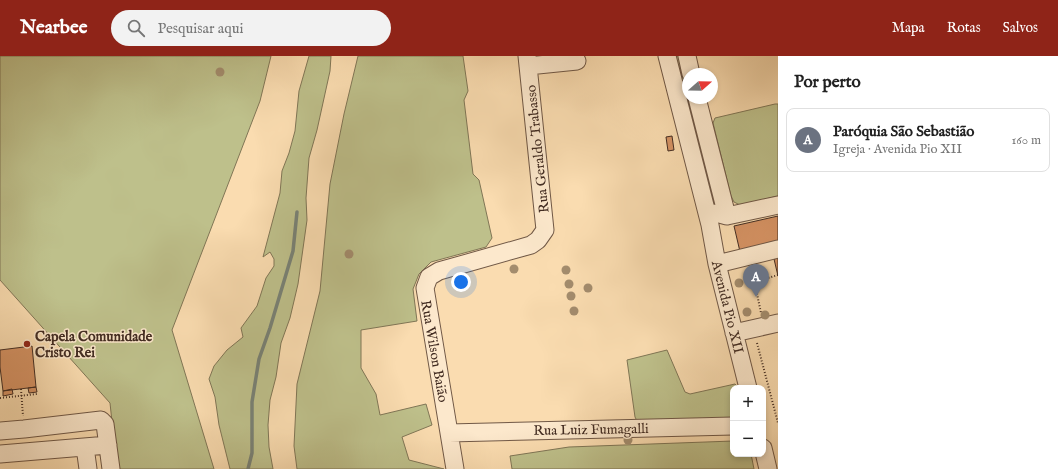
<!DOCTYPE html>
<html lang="pt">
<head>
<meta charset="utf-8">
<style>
	:root { --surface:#fff; --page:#f2f2f2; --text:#222; --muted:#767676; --line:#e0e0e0; --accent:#8f2418 }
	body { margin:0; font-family:"IM FELL English",serif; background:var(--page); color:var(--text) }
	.controls { position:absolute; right:12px; bottom:12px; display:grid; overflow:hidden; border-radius:8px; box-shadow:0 2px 6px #0003 }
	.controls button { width:36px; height:36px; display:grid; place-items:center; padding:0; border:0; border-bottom:1px solid var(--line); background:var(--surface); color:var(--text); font:20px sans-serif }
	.compass { position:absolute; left:682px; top:12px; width:36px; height:36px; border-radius:50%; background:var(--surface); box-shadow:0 2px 6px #0003; rotate:70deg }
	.you { position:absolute; left:461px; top:226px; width:14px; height:14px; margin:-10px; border:3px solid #fff; border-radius:50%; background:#1a73e8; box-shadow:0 0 0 6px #1a73e833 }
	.badge { display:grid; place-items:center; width:26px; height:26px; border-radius:50%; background:var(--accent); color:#fff; font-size:13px; font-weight:700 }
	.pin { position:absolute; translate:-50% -33px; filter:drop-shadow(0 1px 2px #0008) }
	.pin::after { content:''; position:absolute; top:21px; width:14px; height:12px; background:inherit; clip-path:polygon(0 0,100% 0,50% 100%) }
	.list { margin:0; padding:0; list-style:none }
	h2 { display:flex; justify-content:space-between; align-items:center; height:52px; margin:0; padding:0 16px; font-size:17px }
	h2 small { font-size:13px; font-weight:400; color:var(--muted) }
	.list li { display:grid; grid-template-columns:26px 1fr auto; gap:12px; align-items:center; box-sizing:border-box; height:64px; margin:0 8px 8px; padding:0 8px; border:1px solid var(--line); border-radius:8px }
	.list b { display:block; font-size:15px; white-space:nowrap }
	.list p { margin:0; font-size:13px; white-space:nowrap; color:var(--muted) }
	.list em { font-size:13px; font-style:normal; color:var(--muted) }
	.icon { flex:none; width:22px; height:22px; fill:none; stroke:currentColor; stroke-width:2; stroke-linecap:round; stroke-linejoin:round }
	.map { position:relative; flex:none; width:778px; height:413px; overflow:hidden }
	header { display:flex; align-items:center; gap:24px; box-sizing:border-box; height:56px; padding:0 20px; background:var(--accent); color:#fff }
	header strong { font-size:19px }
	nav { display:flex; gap:22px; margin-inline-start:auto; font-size:14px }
	.search { width:280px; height:36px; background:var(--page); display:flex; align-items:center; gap:10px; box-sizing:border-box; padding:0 14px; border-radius:22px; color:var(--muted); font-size:15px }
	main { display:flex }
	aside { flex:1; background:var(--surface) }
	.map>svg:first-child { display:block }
	.green { fill:#bec08b; stroke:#807656 }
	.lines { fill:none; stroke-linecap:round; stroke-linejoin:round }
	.stream { stroke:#798276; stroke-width:3.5 }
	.building { fill:#d69364; stroke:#422c22 }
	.minor-casing { stroke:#705846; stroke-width:19 }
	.path { stroke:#422c22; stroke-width:2; stroke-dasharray:1 2; stroke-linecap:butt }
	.minor { stroke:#fce8cc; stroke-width:17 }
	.tree { fill:#a38c6d }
	.poi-dot { fill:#8f2418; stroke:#fce8cc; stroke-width:1.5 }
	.labels { text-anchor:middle; stroke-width:3; stroke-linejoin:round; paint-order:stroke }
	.street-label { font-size:14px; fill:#422c22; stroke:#fce8cc }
	.poi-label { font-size:14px; font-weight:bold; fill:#422c22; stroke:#fce8cc; text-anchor:start }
</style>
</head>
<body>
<header>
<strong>Nearbee</strong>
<div class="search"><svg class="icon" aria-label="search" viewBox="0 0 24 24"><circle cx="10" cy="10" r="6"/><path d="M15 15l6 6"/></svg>Pesquisar aqui</div>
<nav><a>Mapa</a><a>Rotas</a><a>Salvos</a></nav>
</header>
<main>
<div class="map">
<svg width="778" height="413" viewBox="0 0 778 413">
	<rect width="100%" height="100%" fill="#fadcb0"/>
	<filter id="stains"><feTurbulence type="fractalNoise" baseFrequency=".005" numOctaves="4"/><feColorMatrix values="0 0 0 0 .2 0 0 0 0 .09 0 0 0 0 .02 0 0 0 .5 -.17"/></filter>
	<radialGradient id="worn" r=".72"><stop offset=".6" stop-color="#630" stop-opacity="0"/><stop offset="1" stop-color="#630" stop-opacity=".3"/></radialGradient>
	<path class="green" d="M0,0H271L260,45L172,274L214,413H117L110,347L0,224Z
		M309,0H331L330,15L317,74L309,102L306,142L307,164L298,228L290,262L281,287L276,321L270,344L268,369L269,391L273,413H230L219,369L215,341L209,323L214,310L227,294L243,281L241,272L257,250L266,222L274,210V203L270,196L263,201L280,137L282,115L289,97L295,75L299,35Z
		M358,0H463L468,35L464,44L473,118L479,124L492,182L486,191L431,206L419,218L413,233L417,265L361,274V312L376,338L380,359L426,348L432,369L402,381L409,404L444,413H297L294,390L297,328L320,235L330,128L344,58Z
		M672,0H680L688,31V42H691L710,118L703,121Z
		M775,48H778V140L740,149L734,146L731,140L713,67L715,62Z
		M667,294L685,336L690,338L735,328L739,332H733V364L637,365L635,361L627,304Z
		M733,385V398H751L754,413H512L510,400L569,391Z"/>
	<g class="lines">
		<path class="stream" d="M248,413L252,397V346L259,303L270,272L293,195L297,156"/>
	</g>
	<path class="building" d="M672,80L674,94L668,95L666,81Z
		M778,160V188L741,200L734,170Z
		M778,202V220L774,203Z
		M32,290L36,331L3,335L0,311V294Z
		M36,331L37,336L29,337L28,332Z
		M12,333L13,338L3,340V335Z"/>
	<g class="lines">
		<g class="minor-casing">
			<path id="minor" d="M667,0L710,169L717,208L748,332
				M687,0L691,18
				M528,10L577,5
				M697,42L727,160
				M716,157L727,160L778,149
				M717,208L778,193
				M734,277L778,267
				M0,375L24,373L101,364L105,368L111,413
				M449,377L733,370
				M85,391L88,413
				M763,392L768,413
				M0,398L108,389
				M455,413L425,232L429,221L439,215L531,189L538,184L545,174L527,0"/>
		</g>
		<path class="path" d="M752,214L761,257
			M754,226L778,219
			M757,287L778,367
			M21,333L23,360
			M0,342L37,338"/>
		<use href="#minor" class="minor"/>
	</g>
	<g class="tree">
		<circle cx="220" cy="16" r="4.5"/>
		<circle cx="349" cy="198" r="4.5"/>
		<circle cx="514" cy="213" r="4.5"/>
		<circle cx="566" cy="214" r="4.5"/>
		<circle cx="739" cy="227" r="4.5"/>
		<circle cx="569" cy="228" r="4.5"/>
		<circle cx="588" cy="232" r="4.5"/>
		<circle cx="571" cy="240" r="4.5"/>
		<circle cx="574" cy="255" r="4.5"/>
		<circle cx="747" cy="256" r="4.5"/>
		<circle cx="765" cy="259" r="4.5"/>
		<circle cx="628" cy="384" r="4.5"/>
	</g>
	<circle class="poi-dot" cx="27" cy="288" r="4"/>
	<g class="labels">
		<g class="street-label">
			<text transform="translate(537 93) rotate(-96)" y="5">Rua Geraldo Trabasso</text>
			<text transform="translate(728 251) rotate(76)" y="5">Avenida Pio XII</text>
			<text transform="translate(435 295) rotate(80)" y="5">Rua Wilson Baião</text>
			<text transform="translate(591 373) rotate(-1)" y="5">Rua Luiz Fumagalli</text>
		</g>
		<g class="poi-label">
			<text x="35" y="285">Capela Comunidade<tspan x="35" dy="16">Cristo Rei</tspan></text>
		</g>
	</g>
	<rect width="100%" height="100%" filter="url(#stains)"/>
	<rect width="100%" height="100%" fill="url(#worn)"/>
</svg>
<div class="controls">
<button>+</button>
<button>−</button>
</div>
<svg class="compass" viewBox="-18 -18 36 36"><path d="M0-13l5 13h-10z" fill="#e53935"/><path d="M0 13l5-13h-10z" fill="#767676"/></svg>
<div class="you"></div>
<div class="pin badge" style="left:756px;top:241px;background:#6b7280">A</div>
</div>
<aside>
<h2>Por perto<small></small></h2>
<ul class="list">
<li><span class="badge" style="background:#6b7280">A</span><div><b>Paróquia São Sebastião</b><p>Igreja · Avenida Pio XII</p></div><em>160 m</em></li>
</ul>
</aside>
</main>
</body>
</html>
